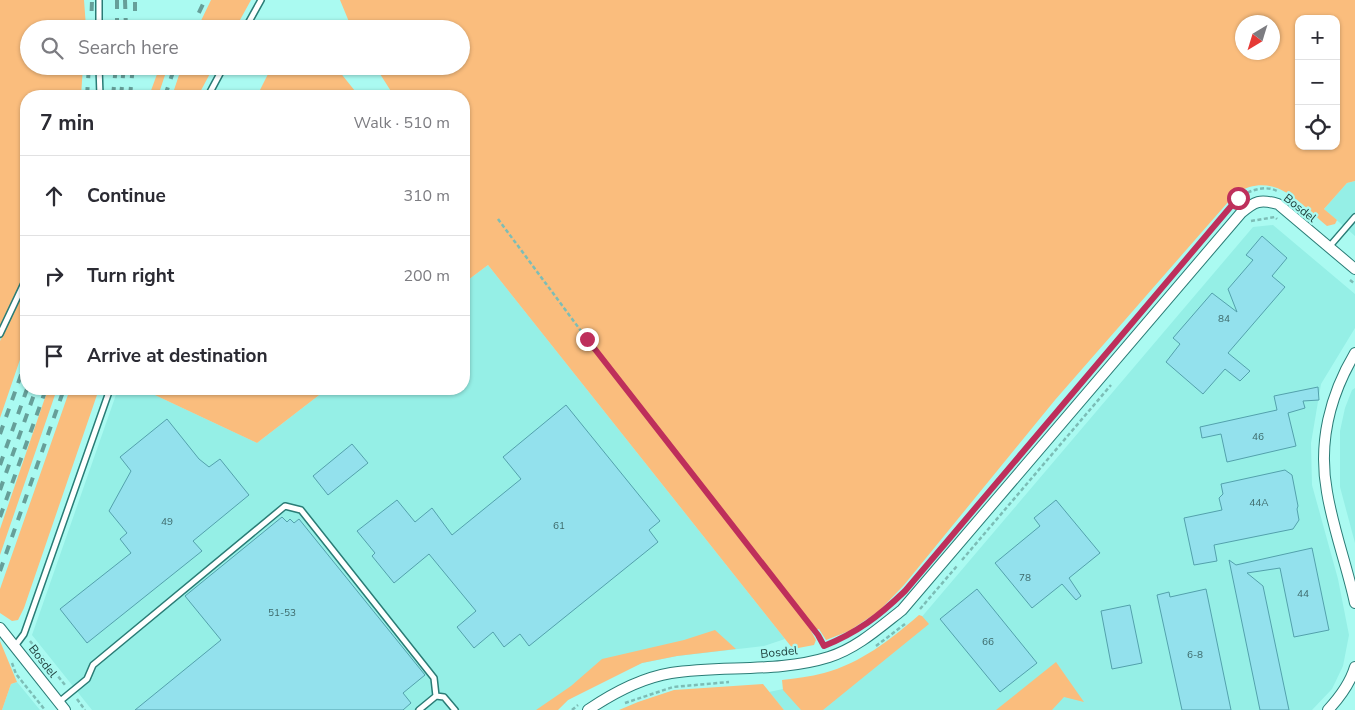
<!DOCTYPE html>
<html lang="en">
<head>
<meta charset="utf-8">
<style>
	:root { --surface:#fff; --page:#f7f7f7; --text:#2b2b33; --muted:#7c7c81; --line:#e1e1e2 }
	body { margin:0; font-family:"Nunito Sans",sans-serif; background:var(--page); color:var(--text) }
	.controls { position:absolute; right:15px; top:15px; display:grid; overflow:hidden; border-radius:10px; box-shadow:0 1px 4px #0004 }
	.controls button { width:45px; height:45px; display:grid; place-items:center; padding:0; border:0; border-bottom:1px solid var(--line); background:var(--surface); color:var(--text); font:25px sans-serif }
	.compass { position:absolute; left:1235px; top:15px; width:45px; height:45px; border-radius:50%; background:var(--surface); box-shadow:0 1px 4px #0004; rotate:218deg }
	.stop { position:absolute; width:15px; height:15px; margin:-11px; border:4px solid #be2f5b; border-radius:50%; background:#fff }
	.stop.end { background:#be2f5b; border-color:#fff; box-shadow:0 1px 5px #0008 }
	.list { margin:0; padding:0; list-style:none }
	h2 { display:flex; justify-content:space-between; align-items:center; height:65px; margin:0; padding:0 20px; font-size:21px }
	h2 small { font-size:16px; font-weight:400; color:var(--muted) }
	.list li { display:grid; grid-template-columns:32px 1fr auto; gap:15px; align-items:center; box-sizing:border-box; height:80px; padding:0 20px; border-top:1px solid var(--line) }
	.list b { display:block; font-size:19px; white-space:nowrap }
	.list em { font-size:16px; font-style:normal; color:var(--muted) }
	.icon { flex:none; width:28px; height:28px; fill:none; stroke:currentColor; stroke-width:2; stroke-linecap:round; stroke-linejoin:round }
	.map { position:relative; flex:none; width:1355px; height:710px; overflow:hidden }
	.search { position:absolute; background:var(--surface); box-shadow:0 1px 4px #0004; left:20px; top:20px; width:450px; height:55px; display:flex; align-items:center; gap:12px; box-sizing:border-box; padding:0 18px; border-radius:28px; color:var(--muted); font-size:19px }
	.panel { position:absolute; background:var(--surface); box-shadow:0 1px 4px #0004; left:20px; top:90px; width:450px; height:305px; border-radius:20px }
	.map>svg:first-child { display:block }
	.built { fill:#95efe6 }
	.green { fill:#fabd7d; fill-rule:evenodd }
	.building { fill:#93e1ed; stroke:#53a1ac }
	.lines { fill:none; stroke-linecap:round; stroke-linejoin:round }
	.lane-casing { stroke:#2a7c76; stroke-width:8 }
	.street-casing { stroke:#2a7c76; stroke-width:12 }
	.path { stroke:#7cbdb6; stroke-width:2.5; stroke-dasharray:4 2.5; stroke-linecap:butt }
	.lane { stroke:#fff; stroke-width:5 }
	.street { stroke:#fff; stroke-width:10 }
	.rail { stroke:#669f99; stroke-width:4; stroke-dasharray:9 9; stroke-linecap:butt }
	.route { stroke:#be2f5b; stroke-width:6 }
	.labels { text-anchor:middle; stroke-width:4.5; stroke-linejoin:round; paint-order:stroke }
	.number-label { font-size:10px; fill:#3d696a }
	.street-label { font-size:12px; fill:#20413e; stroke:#aafaf1 }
</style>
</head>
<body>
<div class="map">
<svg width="1355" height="710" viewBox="0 0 1355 710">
	<rect width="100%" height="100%" fill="#aafaf1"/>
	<path class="built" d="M1355,181V236L1324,209L1347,183Z
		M1273,225L1355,294V328L1321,384L1311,443L1312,485L1338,579L1349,635L1343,666L1332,689L1312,710H784L769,692L844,676L920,619L1253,227Z
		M488,265L785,639L764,646L677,656L642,663L604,679L568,700L557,710H92L32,635L118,389H142L257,443L327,389H464V283Z
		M1355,388V543L1340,487V431L1345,408L1352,390Z
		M17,682L40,710H2L11,684Z"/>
	<path class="green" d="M0,0H84L86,27L85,29H29V66H83L81,96H26V272L0,327Z
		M211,0H251L235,29H197Z
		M340,0H1355V181L1347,183L1324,209L1337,220L1335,224L1327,226C1299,203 1275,170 1236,193L1055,400L904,585L879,611L849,631L826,640L819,629L811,631L816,640L814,645L793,649L488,265L464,283V96H394L375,66H461V29H352ZM1299,19H1336V146H1299ZM1242,22H1272V52H1242Z
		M160,66H168L158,96H149Z
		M182,66H214L198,96H172Z
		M272,66H335L359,96H257Z
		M26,286V342L0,418V341Z
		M48,389H57L0,555V529Z
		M70,389H99L24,608L18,620L12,621L0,613V589Z
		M142,389H327L257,443Z
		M919,615L922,616L929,624L823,710H801L783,690L782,680C796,678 810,677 824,673C861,663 890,640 919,615Z
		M715,630L736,649L677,656L642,663L568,700L558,710H536L571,686L602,659L684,640Z
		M0,641L17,682L11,684L2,710H0Z
		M1056,662L1084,702L1064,697L1052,710H996Z
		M763,684L784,710H619L638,702L674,690Z"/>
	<path class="building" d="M1262,236L1287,258L1272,276L1285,287L1228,353L1250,371L1240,381L1225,369L1203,394L1166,362L1180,344L1173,338L1212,293L1237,312L1228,289L1253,260L1246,255Z
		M1318,387L1319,400L1303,401L1305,408L1288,413L1296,446L1227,462L1221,434L1202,438L1200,427L1277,410L1274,396Z
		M566,405L660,521L649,530L658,542L529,646L520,634L504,647L493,632L474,648L457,627L476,611L429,554L394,583L372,556L375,553L357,531L397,500L415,522L432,508L452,535L521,479L503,457Z
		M167,419L199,459L209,467L220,459L249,495L193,541L202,551L87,643L60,609L131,553L120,539L127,533L109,511L131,471L120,457Z
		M352,444L368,463L328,495L313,476Z
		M1285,470L1292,475L1298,506L1297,509L1299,520L1293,529L1214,545L1217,561L1194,565L1184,518L1222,510L1219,498L1223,494L1221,484Z
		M1056,500L1100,553L1069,578L1081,596L1076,600L1062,584L1032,608L995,563L1040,526L1034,518Z
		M282,517L287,522L290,519L294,523L299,519L425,675L403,693L411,703L403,710H135L221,640L185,596Z
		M1312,548L1329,630L1294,637L1280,568L1247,573L1263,586L1289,710H1260L1229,560L1236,565Z
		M977,589L1037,663L1000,692L940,619Z
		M1206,589L1231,710H1182L1157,595L1169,592L1170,597Z
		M1130,605L1142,663L1112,669L1101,611Z"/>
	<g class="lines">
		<g class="lane-casing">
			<path id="lane" d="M99,29V0
				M245,29L261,0
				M99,66L100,96
				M208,96L224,66
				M1329,247L1355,217
				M0,334L26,279
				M15,646L24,634L110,389
				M59,702L87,679L93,665L285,506L301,510L434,678L436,696
				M419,710L436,696L444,697L455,710"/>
		</g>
		<g class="street-casing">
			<path id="street" d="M1355,353C1330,395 1318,443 1327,492C1333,529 1347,566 1355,603
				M0,628L65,710
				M588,710C613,693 641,678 671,673C723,665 778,673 829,657C857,648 879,628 902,610L1241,213C1255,201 1260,199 1278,204L1355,269
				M1328,710C1340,697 1350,684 1355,667"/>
		</g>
		<path class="path" d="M1232,204C1243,192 1264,183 1279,192
			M498,219L587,339L818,635L824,647
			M1251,221L1275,217L1277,219
			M1350,280L1355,284
			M962,560L1111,385
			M920,609L957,566
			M30,641L65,685
			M876,646L905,624
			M12,663L16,674L45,710
			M77,699L85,710
			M625,703L673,687L729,682
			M572,710L578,705"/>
		<use href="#lane" class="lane"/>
		<use href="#street" class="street"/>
		<path class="rail" d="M117,0V29
			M125,0L126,29
			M91,29L92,0
			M135,29V0
			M191,29L205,0
			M87,96L89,66
			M113,96L116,66
			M121,96L124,66
			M130,96L133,66
			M165,96L175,66
			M0,434L26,361
			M0,465L27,389
			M0,490L36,389
			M0,517L46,389
			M0,571L64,389"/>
	</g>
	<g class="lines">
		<path class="route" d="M587,339L818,635L824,646C858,632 878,617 905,591L1238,198"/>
	</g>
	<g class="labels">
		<g class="number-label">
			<text x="1224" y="322">84</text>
			<text x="1258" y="440">46</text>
			<text x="1259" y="506">44A</text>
			<text x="167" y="525">49</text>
			<text x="559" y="529">61</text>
			<text x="1025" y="581">78</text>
			<text x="1303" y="597">44</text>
			<text x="282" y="616">51-53</text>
			<text x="988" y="645">66</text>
			<text x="1195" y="658">6-8</text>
		</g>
		<g class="street-label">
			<text transform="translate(1300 208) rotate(38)" y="4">Bosdel</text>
			<text transform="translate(779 652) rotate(-6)" y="4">Bosdel</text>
			<text transform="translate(43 661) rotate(52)" y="4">Bosdel</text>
		</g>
	</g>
</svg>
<div class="controls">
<button>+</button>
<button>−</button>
<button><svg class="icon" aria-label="locate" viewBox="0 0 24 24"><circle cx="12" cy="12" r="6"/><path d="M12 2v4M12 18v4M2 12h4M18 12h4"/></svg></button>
</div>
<svg class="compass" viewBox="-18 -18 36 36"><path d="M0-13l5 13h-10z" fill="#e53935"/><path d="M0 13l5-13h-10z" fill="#7c7c81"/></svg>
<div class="stop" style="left:1238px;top:198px"></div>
<div class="stop end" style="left:587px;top:339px"></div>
<div class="search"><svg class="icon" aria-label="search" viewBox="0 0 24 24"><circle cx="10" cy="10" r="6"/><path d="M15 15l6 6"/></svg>Search here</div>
<section class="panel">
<h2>7 min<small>Walk · 510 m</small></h2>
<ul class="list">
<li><svg class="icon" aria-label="ahead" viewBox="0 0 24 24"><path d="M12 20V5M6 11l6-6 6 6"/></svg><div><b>Continue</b></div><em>310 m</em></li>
<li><svg class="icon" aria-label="right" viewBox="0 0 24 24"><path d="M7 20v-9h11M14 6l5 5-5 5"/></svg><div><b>Turn right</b></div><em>200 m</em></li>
<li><svg class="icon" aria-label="arrive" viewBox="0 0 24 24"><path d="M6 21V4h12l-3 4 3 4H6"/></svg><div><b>Arrive at destination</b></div></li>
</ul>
</section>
</div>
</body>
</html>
